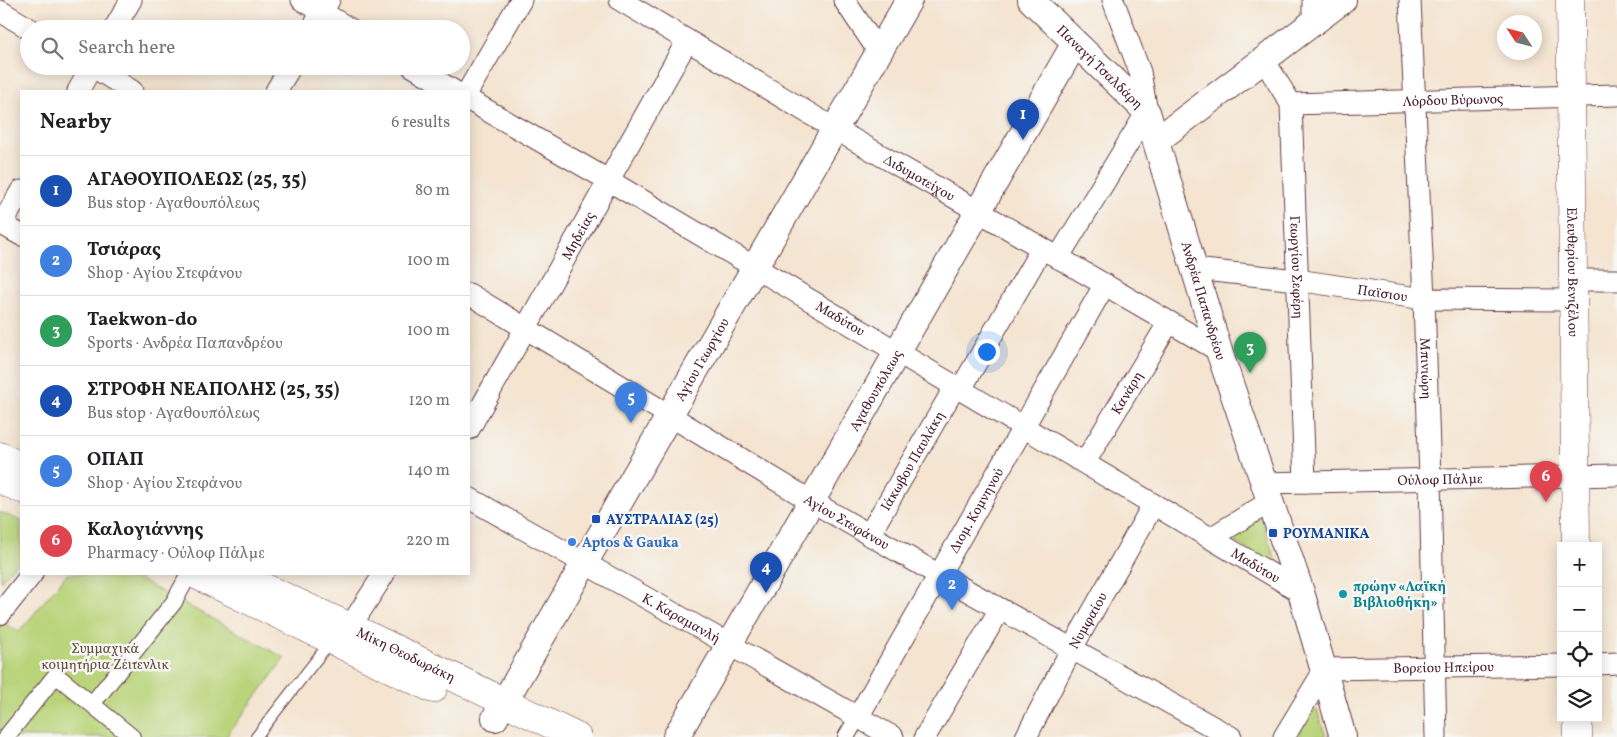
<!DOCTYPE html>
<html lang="en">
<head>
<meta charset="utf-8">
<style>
	:root { --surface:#fff; --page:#f6f6f6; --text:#202124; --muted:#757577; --line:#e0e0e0; --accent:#ea580c }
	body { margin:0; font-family:Vollkorn,serif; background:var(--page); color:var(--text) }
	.controls { position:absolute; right:15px; bottom:15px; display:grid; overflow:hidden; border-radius:0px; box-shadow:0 2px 12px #0003 }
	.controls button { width:45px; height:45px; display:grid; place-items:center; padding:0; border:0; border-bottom:1px solid var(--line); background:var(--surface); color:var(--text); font:25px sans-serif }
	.compass { position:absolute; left:1497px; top:15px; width:45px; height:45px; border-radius:50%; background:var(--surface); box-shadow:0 2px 12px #0003; rotate:306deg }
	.you { position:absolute; left:986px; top:351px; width:18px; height:18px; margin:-12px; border:4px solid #fff; border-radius:50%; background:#1a73e8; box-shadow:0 0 0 8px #1a73e833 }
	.badge { display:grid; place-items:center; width:32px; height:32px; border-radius:50%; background:var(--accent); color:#fff; font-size:16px; font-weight:700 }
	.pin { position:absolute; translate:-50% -41px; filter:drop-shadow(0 1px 2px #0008) }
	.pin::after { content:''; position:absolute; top:26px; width:18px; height:15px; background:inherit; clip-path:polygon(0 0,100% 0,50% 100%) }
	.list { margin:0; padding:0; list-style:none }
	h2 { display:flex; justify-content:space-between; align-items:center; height:65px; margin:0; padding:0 20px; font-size:21px }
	h2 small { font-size:16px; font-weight:400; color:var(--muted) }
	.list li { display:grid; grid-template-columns:32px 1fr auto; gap:15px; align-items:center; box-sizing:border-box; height:70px; padding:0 20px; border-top:1px solid var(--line) }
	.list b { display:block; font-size:19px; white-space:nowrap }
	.list p { margin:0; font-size:16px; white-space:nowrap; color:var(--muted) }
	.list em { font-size:16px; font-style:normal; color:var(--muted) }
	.icon { flex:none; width:28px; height:28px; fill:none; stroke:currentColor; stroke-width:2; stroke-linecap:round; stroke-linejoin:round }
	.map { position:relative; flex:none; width:1617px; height:737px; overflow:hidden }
	.search { position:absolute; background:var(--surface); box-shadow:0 2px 12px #0003; left:20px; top:20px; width:450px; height:55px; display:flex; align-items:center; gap:12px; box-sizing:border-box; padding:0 18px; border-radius:28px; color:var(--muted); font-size:19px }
	.panel { position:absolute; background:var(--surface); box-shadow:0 2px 12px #0003; left:20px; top:90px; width:450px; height:485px; border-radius:0px }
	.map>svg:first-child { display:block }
	.green { fill:#b9d47a; stroke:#827a52 }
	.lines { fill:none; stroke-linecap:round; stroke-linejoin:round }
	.service-casing { stroke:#643d44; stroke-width:12 }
	.pedestrian-casing { stroke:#643d44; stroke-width:18 }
	.minor-casing { stroke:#643d44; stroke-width:23 }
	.tertiary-casing { stroke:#643d44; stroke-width:28 }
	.secondary-casing { stroke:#643d44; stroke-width:29 }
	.trunk-casing { stroke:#643d44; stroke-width:29 }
	.service { stroke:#fff; stroke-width:10 }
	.pedestrian { stroke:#fff; stroke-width:16 }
	.minor { stroke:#fff; stroke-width:21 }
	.tertiary { stroke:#fff; stroke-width:26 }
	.secondary { stroke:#fff; stroke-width:28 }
	.trunk { stroke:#fff; stroke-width:28 }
	.transit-dot { fill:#1a4fb4; stroke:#f6f6f2; stroke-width:2 }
	.shop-dot { fill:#3f7fe0; stroke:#f6f6f2; stroke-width:2 }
	.culture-dot { fill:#0f9aa8; stroke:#f6f6f2; stroke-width:2 }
	.labels { text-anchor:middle; stroke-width:5; stroke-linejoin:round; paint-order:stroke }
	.street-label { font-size:14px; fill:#4a1f2b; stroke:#f6f6f2 }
	.transit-label { font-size:14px; font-weight:bold; fill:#164399; stroke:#f6f6f2; text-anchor:start }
	.shop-label { font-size:14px; font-weight:bold; fill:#366cbe; stroke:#f6f6f2; text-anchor:start }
	.culture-label { font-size:14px; font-weight:bold; fill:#0d838f; stroke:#f6f6f2; text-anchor:start }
	.park-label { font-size:14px; fill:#664c3f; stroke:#f6f6f2 }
</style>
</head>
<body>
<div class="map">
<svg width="1617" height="737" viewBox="0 0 1617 737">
	<rect width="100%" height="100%" fill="#f6f6f2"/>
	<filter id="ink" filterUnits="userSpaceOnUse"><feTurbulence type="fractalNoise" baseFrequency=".02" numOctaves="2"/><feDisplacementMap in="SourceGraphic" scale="10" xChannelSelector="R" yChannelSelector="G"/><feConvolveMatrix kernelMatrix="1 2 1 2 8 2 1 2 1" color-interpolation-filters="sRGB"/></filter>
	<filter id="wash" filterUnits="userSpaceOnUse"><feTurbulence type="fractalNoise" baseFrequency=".0096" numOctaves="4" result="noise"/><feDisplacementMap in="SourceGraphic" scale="20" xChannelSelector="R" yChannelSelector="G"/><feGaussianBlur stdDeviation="1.12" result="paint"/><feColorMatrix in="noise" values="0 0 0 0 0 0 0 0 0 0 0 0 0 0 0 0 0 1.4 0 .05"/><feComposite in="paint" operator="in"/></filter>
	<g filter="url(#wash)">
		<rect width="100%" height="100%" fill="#f4e4d0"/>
		<path class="green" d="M0,512L21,521V558L1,581Z
			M1261,516L1277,566L1226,537Z
			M67,574H129L285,658L226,737H0V621L19,632Z
			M1317,710L1326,737H1298L1307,715Z"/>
	</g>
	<g filter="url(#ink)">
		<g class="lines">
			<g class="service-casing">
				<path id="service" d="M256,737L331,641"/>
			</g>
			<g class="pedestrian-casing">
				<path id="pedestrian" d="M92,704L174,602L189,574
					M6,737L56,675L132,737
					M846,737L858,717"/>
			</g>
			<g class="minor-casing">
				<g id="minor">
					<path d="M302,0L350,29"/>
					<path id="s1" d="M620,0L835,129L978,211L1219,351"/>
					<path d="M844,0L879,52"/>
					<path d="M1313,0V23"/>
					<path id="s2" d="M1410,0L1424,299L1430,479L1436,737"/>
					<path d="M0,11L30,29"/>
					<path d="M114,29L131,0"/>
					<path d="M312,29L329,0"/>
					<path id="s3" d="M1264,60L1291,104L1305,482"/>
					<path d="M92,66L132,91"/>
					<path d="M412,66L454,91"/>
					<path d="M78,91L92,66"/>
					<path d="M276,91L291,66"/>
					<path d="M468,91L521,0"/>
					<path id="s4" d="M469,100L608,180L1301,592"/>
					<path id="s5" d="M1291,104L1617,95"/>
					<path d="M0,223L21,235"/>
					<path d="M2,224L21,191"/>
					<path d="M1058,258L1147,112L1140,72L1113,0"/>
					<path id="s6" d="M1194,269L1297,280L1424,299L1573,300"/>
					<path d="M1573,280H1617"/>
					<path id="s7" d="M469,294L811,501L939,575L1231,737"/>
					<path d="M961,389L1042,248"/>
					<path id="s8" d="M469,429L687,41"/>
					<path id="s9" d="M1085,462L1169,322"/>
					<path id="s10" d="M1264,483L1617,475"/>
					<path id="s11" d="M469,498L893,737"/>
					<path id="s12" d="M869,535L956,385"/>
					<path d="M1211,538L1271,501"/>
					<path d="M0,614L32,574"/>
					<path d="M350,627L384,574"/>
					<path d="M1598,664L1617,663"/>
					<path id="s13" d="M858,717L1105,284"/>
					<path d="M925,737L1000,609"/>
					<path id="s14" d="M1026,737L1072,648L1153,505"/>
					<path id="s15" d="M1284,737L1325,669L1561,665"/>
				</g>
			</g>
			<g class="tertiary-casing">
				<g id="tertiary">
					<path id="s16" d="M1031,0L1147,112L1219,351L1301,592L1343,737"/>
					<path d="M1156,141L1343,0"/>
					<path id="s17" d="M495,718L909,0"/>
					<path id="s18" d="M676,737L1075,43"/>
				</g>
			</g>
			<g class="secondary-casing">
				<g id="secondary">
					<path id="s19" d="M1570,0L1576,546"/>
					<path d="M1578,718V737"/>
				</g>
			</g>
			<g class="trunk-casing">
				<g id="trunk">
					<path d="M0,456L21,467"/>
					<path d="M0,479L21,489"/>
					<path d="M194,574L433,689"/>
					<path id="s20" d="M235,574L350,627L577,737"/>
				</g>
			</g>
			<use href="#service" class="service"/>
			<use href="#pedestrian" class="pedestrian"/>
			<use href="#minor" class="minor"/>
			<use href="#tertiary" class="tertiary"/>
			<use href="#secondary" class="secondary"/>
			<use href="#trunk" class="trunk"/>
		</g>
	</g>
	<g class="transit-dot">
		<rect x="591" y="514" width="10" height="10" rx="2.5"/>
		<rect x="1268" y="528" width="10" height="10" rx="2.5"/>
	</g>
	<circle class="shop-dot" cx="572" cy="542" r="5"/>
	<circle class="culture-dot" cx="1343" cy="594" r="5"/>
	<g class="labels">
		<g class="street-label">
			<text dy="5" stroke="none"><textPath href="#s16" startOffset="96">Παναγή Τσαλδάρη</textPath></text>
			<text dy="5" stroke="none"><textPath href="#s5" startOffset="162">Λόρδου Βύρωνος</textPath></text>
			<text dy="5" stroke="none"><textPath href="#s1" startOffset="348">Διδυμοτείχου</textPath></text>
			<text dy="5" stroke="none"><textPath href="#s8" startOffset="222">Μηδείας</textPath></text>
			<text dy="5" stroke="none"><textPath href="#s3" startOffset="215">Γεωργίου Σεφέρη</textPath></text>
			<text dy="5" stroke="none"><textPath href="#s19" startOffset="272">Ελευθερίου Βενιζέλου</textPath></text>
			<text dy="5" stroke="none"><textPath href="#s6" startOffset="190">Παϊσιου</textPath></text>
			<text dy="5" stroke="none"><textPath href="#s16" startOffset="358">Ανδρέα Παπανδρέου</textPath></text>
			<text dy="5" stroke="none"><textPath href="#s4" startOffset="431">Μαδύτου</textPath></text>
			<text dy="5" stroke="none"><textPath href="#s17" startOffset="414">Αγίου Γεωργίου</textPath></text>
			<text dy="5" stroke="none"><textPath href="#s2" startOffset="369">Μπινιώρη</textPath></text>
			<text dy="5" stroke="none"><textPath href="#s18" startOffset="400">Αγαθουπόλεως</textPath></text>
			<text dy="5" stroke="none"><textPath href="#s9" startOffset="81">Κανάρη</textPath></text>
			<text dy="5" stroke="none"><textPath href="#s12" startOffset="86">Ιάκωβου Παυλάκη</textPath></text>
			<text dy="5" stroke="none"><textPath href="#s10" startOffset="176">Ούλοφ Πάλμε</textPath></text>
			<text dy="5" stroke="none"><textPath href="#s13" startOffset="238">Διομ. Κομνηνού</textPath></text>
			<text dy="5" stroke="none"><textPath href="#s7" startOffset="441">Αγίου Στεφάνου</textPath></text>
			<text dy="5" stroke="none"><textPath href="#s4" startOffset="914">Μαδύτου</textPath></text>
			<text dy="5" stroke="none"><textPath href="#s11" startOffset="244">Κ. Καραμανλή</textPath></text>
			<text dy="5" stroke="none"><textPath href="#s14" startOffset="132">Νυμφαίου</textPath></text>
			<text dy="5" stroke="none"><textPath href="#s20" startOffset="189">Μίκη Θεοδωράκη</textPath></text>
			<text dy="5" stroke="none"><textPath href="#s15" startOffset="198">Βορείου Ηπείρου</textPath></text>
		</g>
		<g class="transit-label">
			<text x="606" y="524">ΑΥΣΤΡΑΛΙΑΣ (25)</text>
			<text x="1283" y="538">ΡΟΥΜΑΝΙΚΑ</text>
		</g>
		<g class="shop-label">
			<text x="582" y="547">Aptos &amp; Gauka</text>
		</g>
		<g class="culture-label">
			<text x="1353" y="591">πρώην «Λαϊκή<tspan x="1353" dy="16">Βιβλιοθήκη»</tspan></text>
		</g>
		<g class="park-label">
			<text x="105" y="653">Συμμαχικά<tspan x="105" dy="16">κοιμητήρια Ζέιτενλικ</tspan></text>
		</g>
	</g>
</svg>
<div class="controls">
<button>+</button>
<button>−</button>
<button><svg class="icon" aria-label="locate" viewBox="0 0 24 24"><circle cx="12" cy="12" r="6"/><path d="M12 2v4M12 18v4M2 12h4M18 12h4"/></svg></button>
<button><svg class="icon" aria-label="layers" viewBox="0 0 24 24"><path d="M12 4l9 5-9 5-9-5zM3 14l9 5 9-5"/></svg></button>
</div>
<svg class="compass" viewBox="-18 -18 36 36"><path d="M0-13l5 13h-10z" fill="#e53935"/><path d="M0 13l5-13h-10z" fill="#757577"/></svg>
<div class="you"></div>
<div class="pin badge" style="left:1023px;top:140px;background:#1a4fb4">1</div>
<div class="pin badge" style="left:952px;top:610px;background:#3f7fe0">2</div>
<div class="pin badge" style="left:1250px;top:373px;background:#2e9e5b">3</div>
<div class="pin badge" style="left:766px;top:593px;background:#1a4fb4">4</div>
<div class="pin badge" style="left:631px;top:423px;background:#3f7fe0">5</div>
<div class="pin badge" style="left:1546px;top:502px;background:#e0444e">6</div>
<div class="search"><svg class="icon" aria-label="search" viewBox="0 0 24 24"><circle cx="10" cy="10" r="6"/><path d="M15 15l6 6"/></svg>Search here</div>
<section class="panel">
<h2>Nearby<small>6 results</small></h2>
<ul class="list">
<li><span class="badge" style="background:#1a4fb4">1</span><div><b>ΑΓΑΘΟΥΠΟΛΕΩΣ (25, 35)</b><p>Bus stop · Αγαθουπόλεως</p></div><em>80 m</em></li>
<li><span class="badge" style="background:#3f7fe0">2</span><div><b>Τσιάρας</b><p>Shop · Αγίου Στεφάνου</p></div><em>100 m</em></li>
<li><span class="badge" style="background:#2e9e5b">3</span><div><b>Taekwon-do</b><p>Sports · Ανδρέα Παπανδρέου</p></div><em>100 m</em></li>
<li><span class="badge" style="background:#1a4fb4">4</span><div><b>ΣΤΡΟΦΗ ΝΕΑΠΟΛΗΣ (25, 35)</b><p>Bus stop · Αγαθουπόλεως</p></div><em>120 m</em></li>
<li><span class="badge" style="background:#3f7fe0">5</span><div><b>ΟΠΑΠ</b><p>Shop · Αγίου Στεφάνου</p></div><em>140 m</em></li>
<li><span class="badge" style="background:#e0444e">6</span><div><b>Καλογιάννης</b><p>Pharmacy · Ούλοφ Πάλμε</p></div><em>220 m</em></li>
</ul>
</section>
</div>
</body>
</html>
